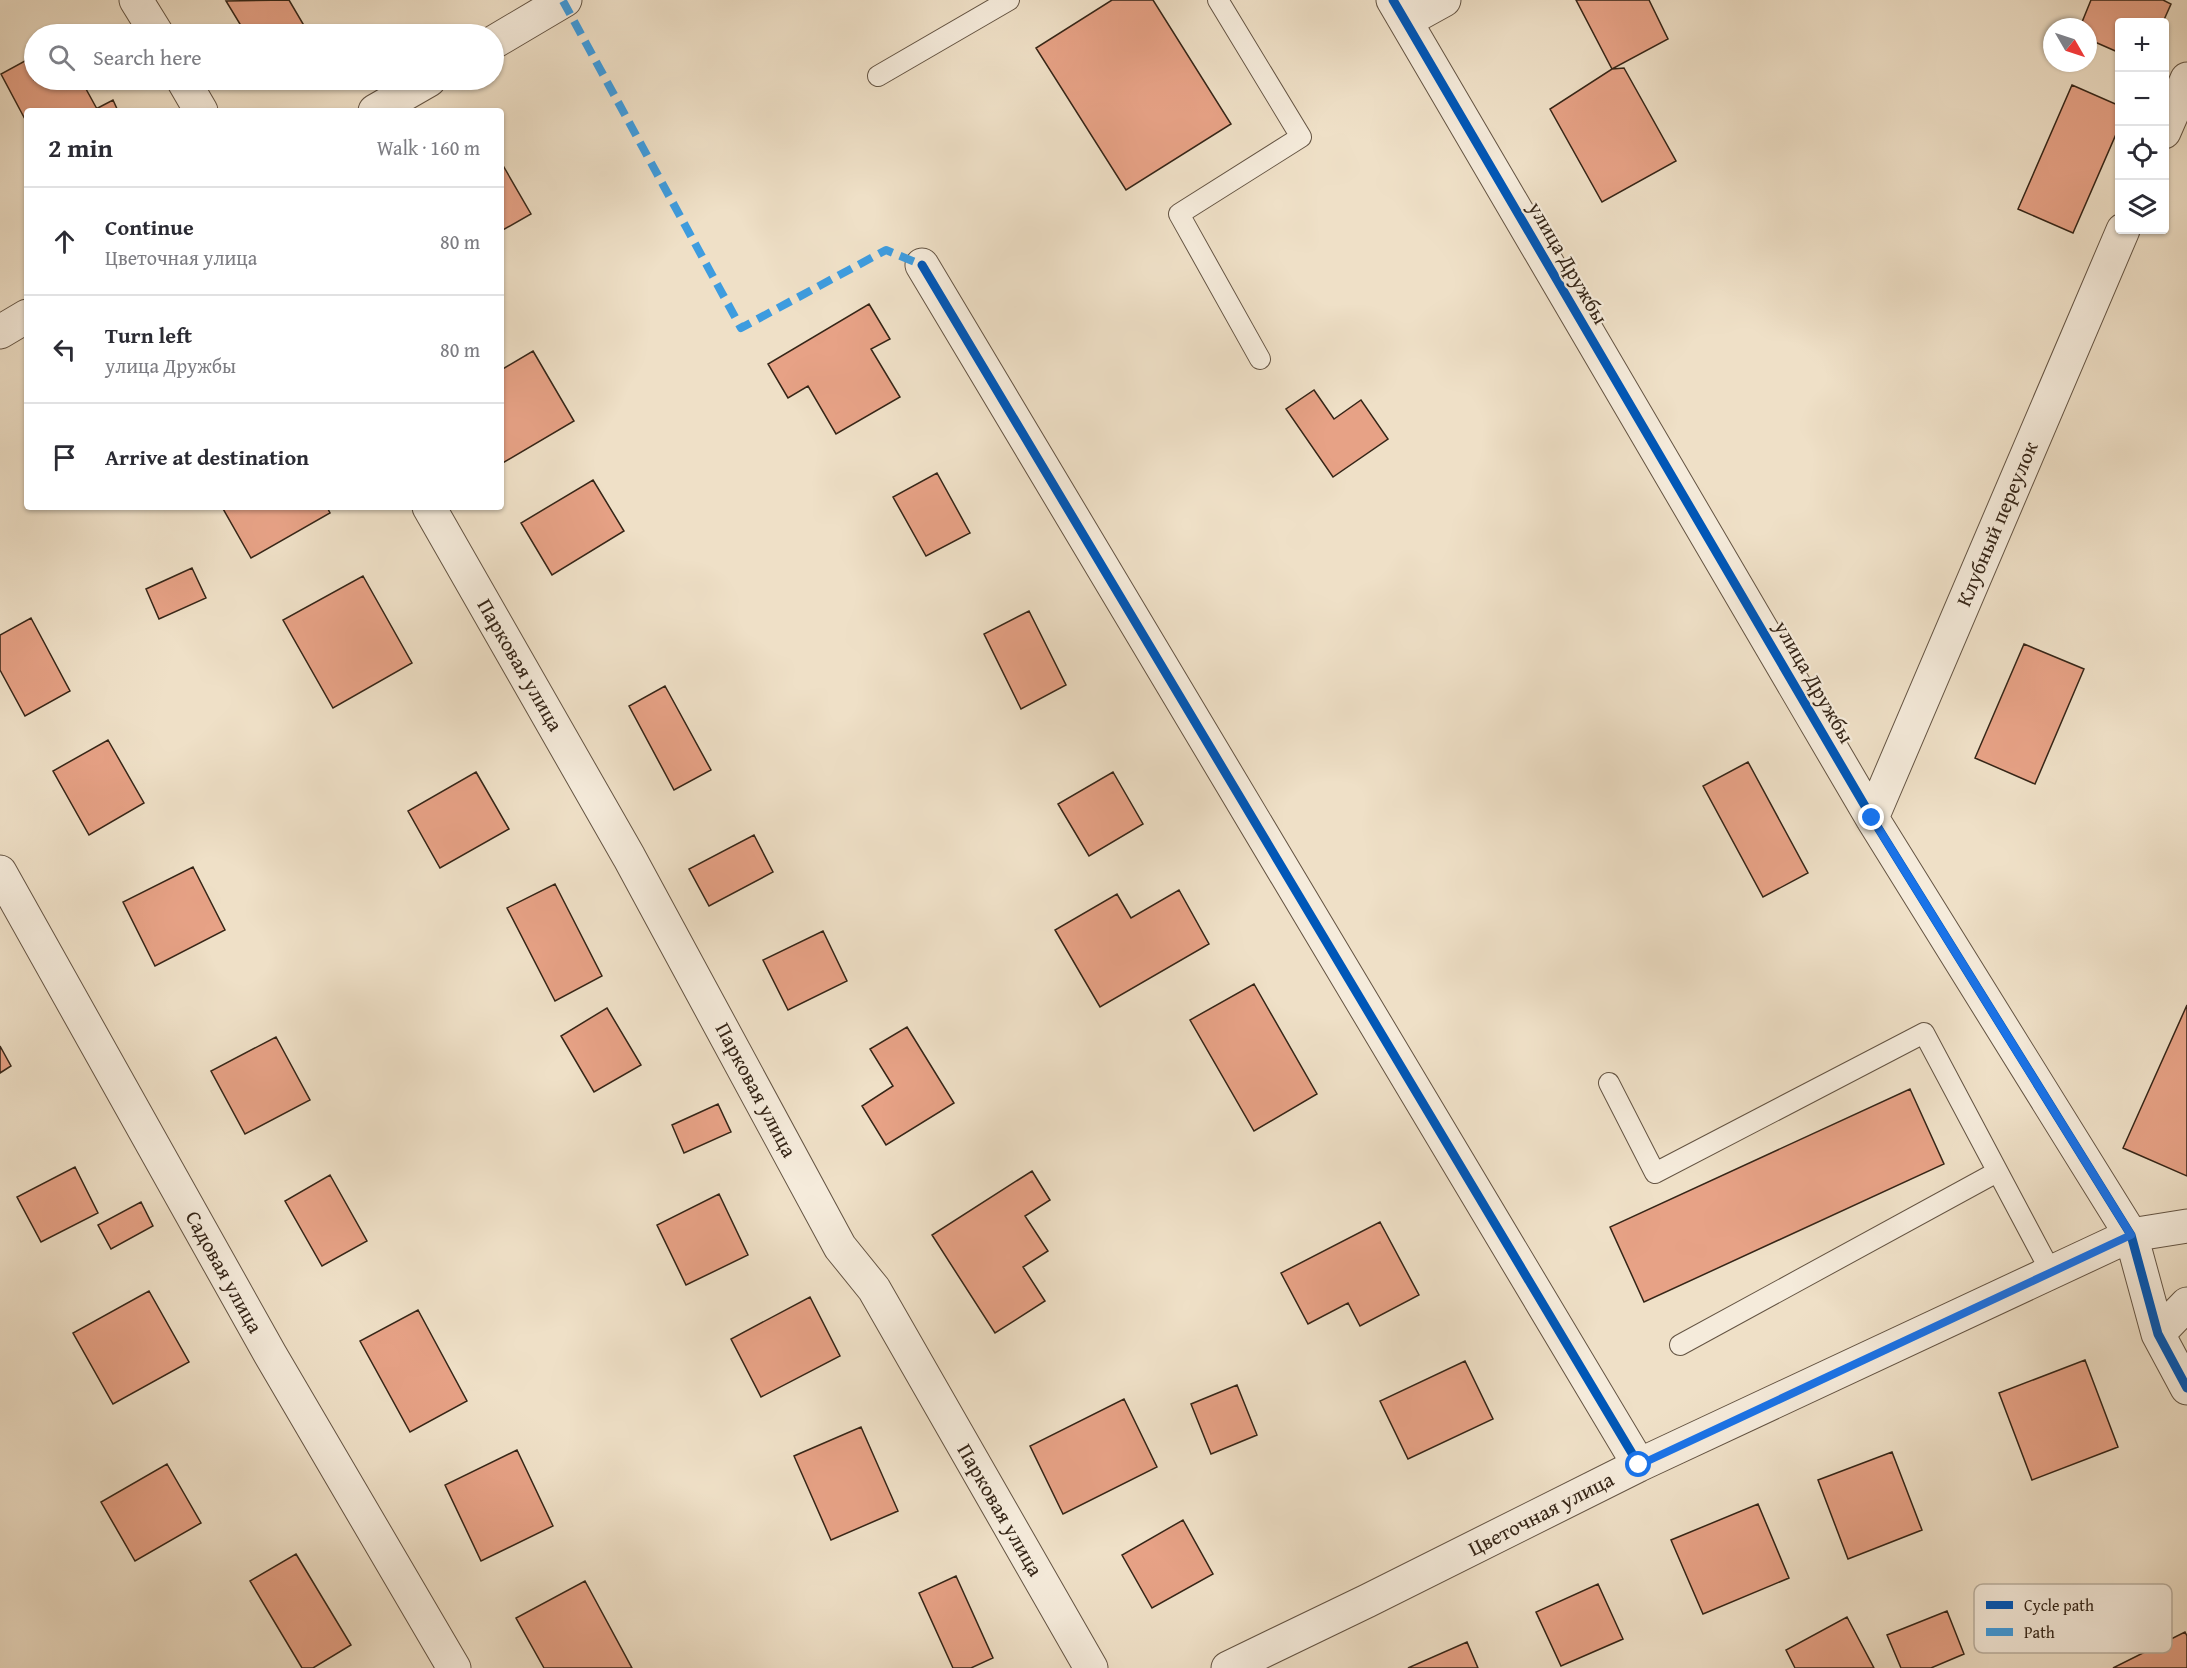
<!DOCTYPE html>
<html lang="en">
<head>
<meta charset="utf-8">
<style>
	:root { --surface:#fff; --page:#f7f7f7; --text:#2b2b33; --muted:#7c7c81; --line:#e1e1e2 }
	body { margin:0; font-family:"Gentium Book Plus",serif; background:var(--page); color:var(--text) }
	.controls { position:absolute; right:18px; top:18px; display:grid; overflow:hidden; border-radius:6px; box-shadow:0 2px 4px #0004 }
	.controls button { width:54px; height:54px; display:grid; place-items:center; padding:0; border:0; border-bottom:2px solid var(--line); background:var(--surface); color:var(--text); font:30px sans-serif }
	.compass { position:absolute; left:2043px; top:18px; width:54px; height:54px; border-radius:50%; background:var(--surface); box-shadow:0 2px 4px #0004; rotate:129deg }
	.stop { position:absolute; width:18px; height:18px; margin:-14px; border:4px solid #1a73e8; border-radius:50%; background:#fff }
	.stop.end { background:#1a73e8; border-color:#fff; box-shadow:0 2px 6px #0008 }
	.list { margin:0; padding:0; list-style:none }
	h2 { display:flex; justify-content:space-between; align-items:center; height:78px; margin:0; padding:0 24px; font-size:26px }
	h2 small { font-size:20px; font-weight:400; color:var(--muted) }
	.list li { display:grid; grid-template-columns:39px 1fr auto; gap:18px; align-items:center; box-sizing:border-box; height:108px; padding:0 24px; border-top:2px solid var(--line) }
	.list b { display:block; font-size:22px; white-space:nowrap }
	.list p { margin:0; font-size:20px; white-space:nowrap; color:var(--muted) }
	.list em { font-size:20px; font-style:normal; color:var(--muted) }
	.icon { flex:none; width:33px; height:33px; fill:none; stroke:currentColor; stroke-width:2; stroke-linecap:round; stroke-linejoin:round }
	.map { position:relative; flex:none; width:2187px; height:1668px; overflow:hidden }
	.search { position:absolute; background:var(--surface); box-shadow:0 2px 4px #0004; left:24px; top:24px; width:480px; height:66px; display:flex; align-items:center; gap:15px; box-sizing:border-box; padding:0 21px; border-radius:33px; color:var(--muted); font-size:22px }
	.panel { position:absolute; background:var(--surface); box-shadow:0 2px 4px #0004; left:24px; top:108px; width:480px; height:402px; border-radius:6px }
	.map>svg:first-child { display:block }
	.building { fill:#e7a286; stroke:#352517; stroke-width:1.5 }
	.lines { fill:none; stroke-linecap:round; stroke-linejoin:round }
	.lane-casing { stroke:#645443; stroke-width:22 }
	.street-casing { stroke:#645443; stroke-width:35 }
	.lane { stroke:#f5ebdb; stroke-width:20 }
	.street { stroke:#f5ebdb; stroke-width:33 }
	.quiet { stroke:#3e9cdf; stroke-width:8; stroke-dasharray:15 8; stroke-linecap:butt }
	.cycleway-casing { stroke:#f5ebdb; stroke-width:13 }
	.cycleway { stroke:#0057b8; stroke-width:9 }
	.route { stroke:#1a73e8; stroke-width:8 }
	.labels { text-anchor:middle; stroke-width:4.5; stroke-linejoin:round; paint-order:stroke }
	.street-label { font-size:21px; fill:#352517; stroke:#f5ebdb }
	.key { fill:#f5ebdb; stroke:#bbb0a0; stroke-width:1.5 }
	.key-label { font-size:16px; fill:#352517 }
</style>
</head>
<body>
<div class="map">
<svg width="2187" height="1668" viewBox="0 0 2187 1668">
	<rect width="100%" height="100%" fill="#efe0c7"/>
	<filter id="stains"><feTurbulence type="fractalNoise" baseFrequency=".00333" numOctaves="4"/><feColorMatrix values="0 0 0 0 .2 0 0 0 0 .09 0 0 0 0 .02 0 0 0 .5 -.17"/></filter>
	<radialGradient id="worn" r=".72"><stop offset=".6" stop-color="#630" stop-opacity="0"/><stop offset="1" stop-color="#630" stop-opacity=".3"/></radialGradient>
	<path class="building" d="M289,0L309,34H246L226,1Z
		M1112,0H1153L1231,124L1126,190L1036,48Z
		M1576,0H1649L1668,39L1612,69Z
		M2091,0H2163L2171,4L2163,22H2120V53L2088,39V27H2080Z
		M34,56V80H81L97,109L92,111H27V123L1,74Z
		M1624,68L1676,161L1602,202L1550,109L1612,69Z
		M2072,85L2120,106V125L2073,233L2018,209Z
		M113,100L118,111H92Z
		M501,162L531,214L501,231Z
		M869,304L890,339L871,349L900,397L836,434L808,386L788,398L768,364Z
		M533,351L574,421L501,464V370Z
		M1314,390L1334,419L1361,400L1388,439L1333,477L1286,409Z
		M937,473L970,533L926,556L893,497Z
		M593,480L624,531L552,575L521,523Z
		M222,507H327L330,513L251,558Z
		M192,568L206,598L159,619L146,589Z
		M363,576L412,663L333,708L283,620Z
		M1029,611L1066,685L1021,709L984,634Z
		M31,618L70,691L25,716L0,670V635Z
		M2024,644L2084,669L2035,784L1975,758Z
		M665,686L711,770L674,790L629,706Z
		M108,740L144,803L89,835L53,771Z
		M1748,762L1808,873L1763,897L1703,786Z
		M476,772L509,829L440,868L408,811Z
		M1113,772L1143,824L1089,856L1058,804Z
		M754,835L773,872L709,906L689,869Z
		M193,867L225,930L155,966L123,902Z
		M555,884L602,976L555,1001L507,908Z
		M1179,890L1209,944L1100,1007L1055,930L1117,894L1131,918Z
		M823,931L847,981L788,1010L763,960Z
		M1254,984L1317,1094L1254,1131L1190,1020Z
		M2187,1005V1176L2123,1148Z
		M607,1008L641,1065L594,1092L561,1036Z
		M907,1027L954,1103L886,1145L862,1106L893,1086L870,1049Z
		M276,1037L310,1100L245,1134L211,1071Z
		M0,1046L11,1066L0,1073Z
		M1910,1089L1944,1164L1644,1302L1610,1227Z
		M718,1104L731,1132L684,1153L672,1125Z
		M75,1167L98,1213L41,1242L17,1197Z
		M1032,1171L1050,1200L1025,1216L1048,1251L1023,1267L1045,1301L995,1333L932,1235Z
		M330,1175L367,1241L322,1266L285,1201Z
		M719,1194L748,1255L686,1285L657,1225Z
		M141,1202L153,1226L111,1249L98,1225Z
		M1380,1222L1419,1295L1360,1326L1348,1303L1308,1324L1281,1273Z
		M149,1291L189,1362L113,1404L73,1333Z
		M810,1297L840,1356L761,1397L731,1339Z
		M418,1310L467,1401L410,1432L360,1341Z
		M2085,1360L2118,1447L2032,1480L1999,1393Z
		M1465,1361L1493,1419L1408,1459L1380,1401Z
		M1237,1385L1257,1435L1211,1454L1191,1404Z
		M1124,1399L1157,1467L1063,1514L1030,1446Z
		M861,1427L898,1511L831,1540L794,1456Z
		M517,1450L553,1526L481,1561L445,1485Z
		M1892,1452L1922,1530L1848,1559L1818,1480Z
		M167,1464L201,1523L135,1561L101,1502Z
		M1758,1504L1789,1578L1703,1614L1671,1540Z
		M1183,1520L1213,1574L1152,1608L1122,1555Z
		M296,1554L351,1645L313,1668H302L250,1581Z
		M956,1576L993,1658L971,1668H953L919,1593Z
		M585,1581L632,1668H544L516,1618Z
		M1598,1584L1623,1639L1561,1666L1536,1612Z
		M1947,1611L1964,1654L1931,1668H1901L1887,1635Z
		M1847,1617L1874,1668H1795L1786,1650Z
		M2185,1632L2187,1636V1668H2113Z
		M1467,1642L1478,1668H1408Z"/>
	<g class="lines">
		<g class="lane-casing">
			<path id="lane" d="M1218,0L1301,137L1179,214L1260,359
				M878,76L1009,0
				M1609,1083L1655,1173L1924,1033L2051,1272
				M1680,1345L1997,1172"/>
		</g>
		<g class="street-casing">
			<path id="street" d="M136,0L157,34
				M1393,0L1872,818L2131,1235L2158,1334L2187,1388
				M1406,21L1444,0
				M494,42L565,0
				M183,80L201,111
				M375,111L429,80
				M2164,132L2187,79
				M922,265L1639,1465
				M0,332L27,316
				M429,507L629,857L840,1247L874,1289L1091,1668
				M1872,818L2123,230
				M0,872L270,1354L454,1668
				M2158,1334L2187,1304
				M1228,1668L1367,1601L1639,1465L2131,1235L2187,1226"/>
		</g>
		<use href="#lane" class="lane"/>
		<use href="#street" class="street"/>
		<path class="quiet" d="M563,1L741,328L886,250L922,265"/>
		<g class="cycleway-casing">
			<path id="cycleway" d="M1393,0L1872,818L2131,1235L2158,1334L2187,1388
				M922,265L1639,1465"/>
		</g>
		<use href="#cycleway" class="cycleway"/>
	</g>
	<g class="lines">
		<path class="route" d="M1639,1465L2131,1235L1872,818"/>
	</g>
	<g class="labels">
		<g class="street-label">
			<text transform="translate(1568 263) rotate(60)" y="7">улица Дружбы</text>
			<text transform="translate(1997 524) rotate(-67)" y="7">Клубный переулок</text>
			<text transform="translate(520 665) rotate(60)" y="7">Парковая улица</text>
			<text transform="translate(1814 682) rotate(60)" y="7">улица Дружбы</text>
			<text transform="translate(756 1090) rotate(62)" y="7">Парковая улица</text>
			<text transform="translate(224 1272) rotate(61)" y="7">Садовая улица</text>
			<text transform="translate(1000 1510) rotate(60)" y="7">Парковая улица</text>
			<text transform="translate(1541 1514) rotate(-27)" y="7">Цветочная улица</text>
		</g>
	</g>
	<rect x="1974" y="1584" width="198" height="69" rx="9" class="key"/>
	<rect x="1986" y="1601" width="27" height="8" fill="#0057b8"/>
	<rect x="1986" y="1628" width="27" height="8" fill="#3e9cdf"/>
	<g class="key-label">
		<text x="2024" y="1611">Cycle path</text>
		<text x="2024" y="1638">Path</text>
	</g>
	<rect width="100%" height="100%" filter="url(#stains)"/>
	<rect width="100%" height="100%" fill="url(#worn)"/>
</svg>
<div class="controls">
<button>+</button>
<button>−</button>
<button><svg class="icon" aria-label="locate" viewBox="0 0 24 24"><circle cx="12" cy="12" r="6"/><path d="M12 2v4M12 18v4M2 12h4M18 12h4"/></svg></button>
<button><svg class="icon" aria-label="layers" viewBox="0 0 24 24"><path d="M12 4l9 5-9 5-9-5zM3 14l9 5 9-5"/></svg></button>
</div>
<svg class="compass" viewBox="-18 -18 36 36"><path d="M0-13l5 13h-10z" fill="#e53935"/><path d="M0 13l5-13h-10z" fill="#7c7c81"/></svg>
<div class="stop" style="left:1639px;top:1465px"></div>
<div class="stop end" style="left:1872px;top:818px"></div>
<div class="search"><svg class="icon" aria-label="search" viewBox="0 0 24 24"><circle cx="10" cy="10" r="6"/><path d="M15 15l6 6"/></svg>Search here</div>
<section class="panel">
<h2>2 min<small>Walk · 160 m</small></h2>
<ul class="list">
<li><svg class="icon" aria-label="ahead" viewBox="0 0 24 24"><path d="M12 20V5M6 11l6-6 6 6"/></svg><div><b>Continue</b><p>Цветочная улица</p></div><em>80 m</em></li>
<li><svg class="icon" aria-label="left" viewBox="0 0 24 24"><path d="M17 20v-9H6M10 6l-5 5 5 5"/></svg><div><b>Turn left</b><p>улица Дружбы</p></div><em>80 m</em></li>
<li><svg class="icon" aria-label="arrive" viewBox="0 0 24 24"><path d="M6 21V4h12l-3 4 3 4H6"/></svg><div><b>Arrive at destination</b></div></li>
</ul>
</section>
</div>
</body>
</html>
